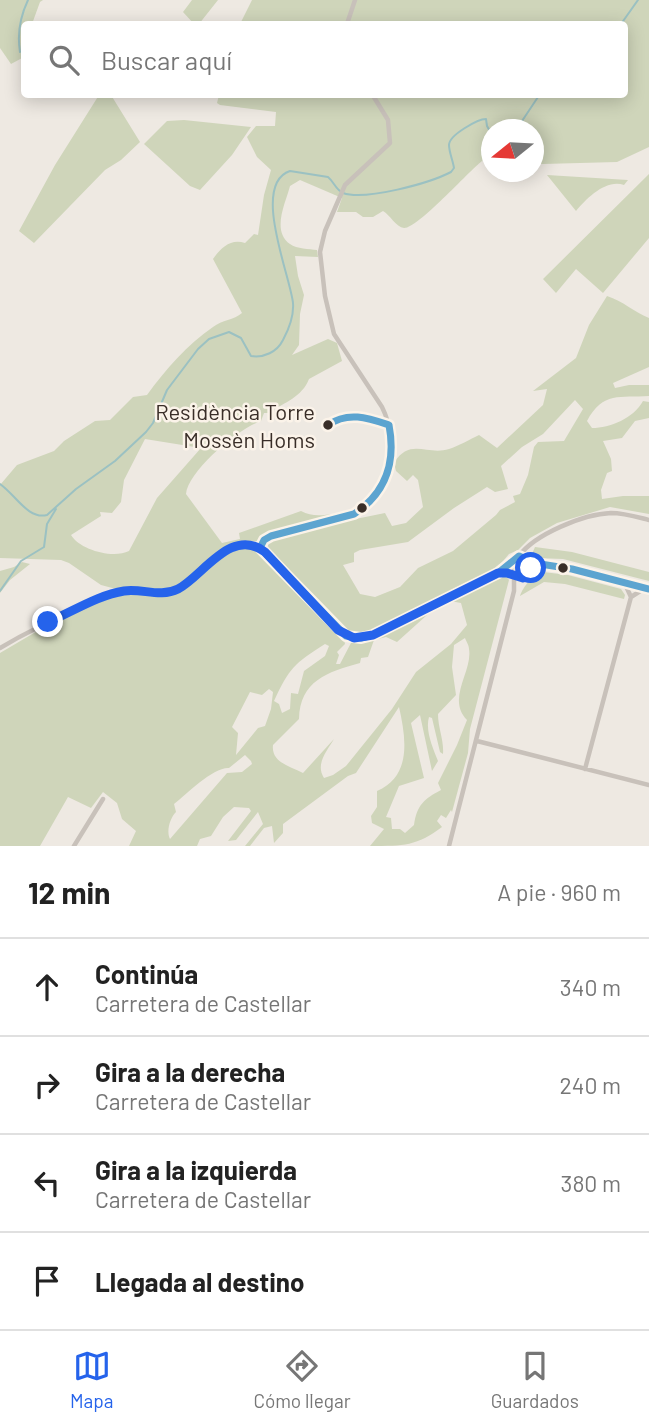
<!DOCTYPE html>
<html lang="es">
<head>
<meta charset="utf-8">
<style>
	:root { --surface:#fff; --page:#f2f2f2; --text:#222; --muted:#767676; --line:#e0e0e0; --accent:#2563eb }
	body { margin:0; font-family:Barlow,sans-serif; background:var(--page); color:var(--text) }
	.compass { position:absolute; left:481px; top:119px; width:63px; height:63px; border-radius:50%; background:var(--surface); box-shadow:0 4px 18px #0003; rotate:252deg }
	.stop { position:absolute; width:21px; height:21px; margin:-16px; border:5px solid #2563eb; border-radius:50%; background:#fff }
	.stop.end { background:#2563eb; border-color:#fff; box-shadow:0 2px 7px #0008 }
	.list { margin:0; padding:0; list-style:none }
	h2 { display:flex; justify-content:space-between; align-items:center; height:91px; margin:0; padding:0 28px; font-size:30px }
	h2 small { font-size:23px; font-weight:400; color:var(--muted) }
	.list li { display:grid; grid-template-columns:46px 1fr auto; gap:21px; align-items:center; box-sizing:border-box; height:98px; padding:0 28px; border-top:2px solid var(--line) }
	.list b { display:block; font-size:26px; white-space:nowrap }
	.list p { margin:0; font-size:23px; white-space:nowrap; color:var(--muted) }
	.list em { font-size:23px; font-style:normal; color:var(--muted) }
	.icon { flex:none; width:38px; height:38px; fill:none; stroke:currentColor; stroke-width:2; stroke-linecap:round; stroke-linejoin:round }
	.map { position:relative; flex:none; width:649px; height:846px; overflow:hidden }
	.search { position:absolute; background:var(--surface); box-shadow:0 4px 18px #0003; left:21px; right:21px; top:21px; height:77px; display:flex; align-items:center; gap:18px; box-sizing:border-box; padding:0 24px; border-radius:7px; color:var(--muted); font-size:26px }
	.sheet { height:483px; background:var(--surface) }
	nav { display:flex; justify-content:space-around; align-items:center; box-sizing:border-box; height:98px; border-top:2px solid var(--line); background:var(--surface); font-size:19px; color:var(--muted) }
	nav a { display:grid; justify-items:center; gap:4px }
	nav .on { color:var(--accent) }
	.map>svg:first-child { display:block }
	.green { fill:#cfd5ba; fill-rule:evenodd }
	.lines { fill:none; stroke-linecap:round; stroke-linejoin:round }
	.stream { stroke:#9bc1c2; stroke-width:2 }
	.minor { stroke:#c8c1ba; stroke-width:4.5 }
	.bus-1-casing { stroke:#fbf3e9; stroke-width:12 }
	.bus-1 { stroke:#5ca4d0; stroke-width:7 }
	.route { stroke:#2563eb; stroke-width:9 }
	.bus-dot { fill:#392e28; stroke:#fbf3e9; stroke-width:2.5 }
	.labels { text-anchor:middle; stroke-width:5; stroke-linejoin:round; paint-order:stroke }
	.bus-label { font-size:22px; fill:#392e28; stroke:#fbf3e9; text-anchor:end }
</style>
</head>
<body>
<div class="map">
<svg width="649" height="846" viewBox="0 0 649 846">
	<rect width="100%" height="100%" fill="#eee9e2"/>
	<path class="green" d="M0,0H43L40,2L32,24H24V57L11,64L0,48Z
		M192,0H218L199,24H194L183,12Z
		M252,0H649V147L617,162L543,164L534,163V130H491V166L489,162L482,161C468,172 417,229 404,228C396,227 390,215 383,211L373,217H363L356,212H337L342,198L300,180L290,186C286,202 271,231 290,244C297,249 309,249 317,250L318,257L295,256L298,276L304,295L300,314L299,345L292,355L328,339L337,343L342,361L309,379C302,397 285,402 269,413H264L261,421C239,428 188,471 186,494L222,543L240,539L239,533L301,511C317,520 333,512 352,512L263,537L260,541C222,540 204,572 174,589L165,591L142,588V593C153,595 164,598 174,594C199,585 226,537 257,551C281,562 322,618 344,640L345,644L337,652L339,655L336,664H340L352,641L361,643L373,639L500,576H506L509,580L470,729L468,753L452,812L451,810L446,818L441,815L437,821L442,827C417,846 404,846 370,846L384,829L372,823L371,816L377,807V791C412,776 406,738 399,707L356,773L348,776L283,824V833L274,843L272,826L264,828L250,846H245L263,824L258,812L236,840L228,841L251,811L249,808L234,807L223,817L211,836L200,839L197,846H129L136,831L122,819L117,803L103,792L91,808L68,797L40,846H0V653L51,623L112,596L116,589L101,585L69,563L61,560L0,558V485L17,465L54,451L64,441L95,421L110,420L133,397L147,395C166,369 187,345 213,327C222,320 234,320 242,313L213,259C220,249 230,238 245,243L254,234L258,235L264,195L271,170L257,157L247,137L256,126H275L276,112L220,105L217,103L219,95L624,94V24H240ZM145,439L201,448L157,498L129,551C113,559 80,550 71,535L101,516L100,512L112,513L121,502L124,480ZM450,601L461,603L467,625L451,644L416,672L392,709L346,766L333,775L324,778C315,764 327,751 334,739L303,773C289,766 271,762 273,745L299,719C300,681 327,672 360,663L361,658L368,657L374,640L386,637L397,642L427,615ZM465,638C466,641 469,645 469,649C473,671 446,699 467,720L457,745L438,783L441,790C424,799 417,805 414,825L405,833L400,829H392L391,818L386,817L399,786L424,778L411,723L420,715L432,771L438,761C433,748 425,731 429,717L432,718L440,752L443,754C444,740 438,728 438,714L456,695L452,667L454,645ZM325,644L329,646L325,656L304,671L298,694L291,693L290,709L282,713L279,704L274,701C290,667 294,664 325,644ZM269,689L273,692L271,709L265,726L258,728L236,755L238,733L232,727L250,692L262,695ZM245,755L251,761L252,764L242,772L227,773L170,839C166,831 170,818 176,812L174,804C187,794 213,767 229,768Z
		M99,95H111L140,142L121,160L105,170L34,243L19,231L55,165Z
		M184,120L251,127L232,155L200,190L190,186L144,144L167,121Z
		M649,174V238L603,293L576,269L556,293L543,279Z
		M547,175L628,180L624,185C606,179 587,198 576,211Z
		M607,296C623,301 634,312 649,318V367L613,383L615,388L629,385H649V396C620,398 603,391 587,421L592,428C610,428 634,418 643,401L649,402V418L635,421L622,438L603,441L611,459L612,471L607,473L601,490L602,499L623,496H649V514L610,507L557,523L530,538L518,550L509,554L498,567L369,631L355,634L346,631L265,543L331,524L385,513L392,526L406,523L423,507L418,480L413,475L407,481L396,471L394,463C410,437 427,456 449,449C459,446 470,439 479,435L497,448L543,405L547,389L533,391L576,358L589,325ZM575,400L583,409L564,441L538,442L534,447L528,475L520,494L513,496L515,502L500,510L496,515L453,551L418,568L400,587L375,597L360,594L343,565L354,562V553L360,550L408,542L454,508L487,487L495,492L508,489L501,466L522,447L543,434Z
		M535,547L572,552L649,572V581L563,559L536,558L532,554Z
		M22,562L30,564L10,580L0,593V571L14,567Z
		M543,572L568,575L621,589L625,595L624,599L565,584L544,582L520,596C523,587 533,574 543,572Z"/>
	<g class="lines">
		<path class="stream" d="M621,24L638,0
			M20,52C17,34 20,17 28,0
			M516,130L540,94
			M0,484C15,494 28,520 47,515L76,489L115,461L146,432L153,423L167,390L198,349L209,339L229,332L241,338L251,356C264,358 277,352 283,340C289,329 294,316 293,303C290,275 251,184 290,171L328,177C334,182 336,190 343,193C365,201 430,183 451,172L454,168C453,161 449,152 449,145C449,135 478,119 486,119L487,126L491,133
			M0,591L21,561L44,547L47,524L56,509"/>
		<path class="minor" d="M347,24L355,0
			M260,548L264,540L271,536C297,528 325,525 351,516C393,500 400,443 382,407L334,334L325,296L320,252L325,231L345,185L390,143L388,120L372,94
			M519,556C535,534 584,514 611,513C624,513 637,517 649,520
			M510,564L512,574L520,578C530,577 533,569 546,566
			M631,597L645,588
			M0,648C25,633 50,621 77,610C91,603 106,595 122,592C141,587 161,599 180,588C204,575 232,527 265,552L338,630L354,638L373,635L498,573L519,556L524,557L534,563L572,569L649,589
			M477,741L649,785
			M585,769L631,597L625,584
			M74,846L103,799
			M449,846L514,591V576"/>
		<g class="bus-1-casing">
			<path id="bus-1" d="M328,425C348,411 368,418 389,425C396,462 386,493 354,514L271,536L264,540L260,548L346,636L361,638L373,635L498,573L519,556L534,563L572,569L649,589"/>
		</g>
		<use href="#bus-1" class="bus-1"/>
	</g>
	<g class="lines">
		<path class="route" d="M48,622C72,612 98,595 124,591C142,588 160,598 178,589C203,576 231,526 265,552L338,630L354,638L373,635L498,573H507L523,578L529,574L531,568"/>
	</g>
	<g class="bus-dot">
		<circle cx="328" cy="425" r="6"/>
		<circle cx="362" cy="508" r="6"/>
		<circle cx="563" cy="568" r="6"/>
	</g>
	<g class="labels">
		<g class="bus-label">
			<text x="315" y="420">Residència Torre<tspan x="315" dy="28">Mossèn Homs</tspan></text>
		</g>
	</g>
</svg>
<svg class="compass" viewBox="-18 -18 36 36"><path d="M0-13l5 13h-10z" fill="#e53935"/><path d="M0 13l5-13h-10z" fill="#767676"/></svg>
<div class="stop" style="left:531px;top:568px"></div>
<div class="stop end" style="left:48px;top:622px"></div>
<div class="search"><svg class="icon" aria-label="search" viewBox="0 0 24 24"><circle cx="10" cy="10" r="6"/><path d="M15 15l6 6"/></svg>Buscar aquí</div>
</div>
<section class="sheet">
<h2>12 min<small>A pie · 960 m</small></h2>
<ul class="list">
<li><svg class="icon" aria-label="ahead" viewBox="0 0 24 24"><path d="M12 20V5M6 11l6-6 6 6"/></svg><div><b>Continúa</b><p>Carretera de Castellar</p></div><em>340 m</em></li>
<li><svg class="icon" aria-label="right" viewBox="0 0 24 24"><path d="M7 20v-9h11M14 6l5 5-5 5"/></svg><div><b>Gira a la derecha</b><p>Carretera de Castellar</p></div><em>240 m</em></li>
<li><svg class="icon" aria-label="left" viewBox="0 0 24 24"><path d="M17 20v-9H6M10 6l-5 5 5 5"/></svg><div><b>Gira a la izquierda</b><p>Carretera de Castellar</p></div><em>380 m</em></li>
<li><svg class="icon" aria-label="arrive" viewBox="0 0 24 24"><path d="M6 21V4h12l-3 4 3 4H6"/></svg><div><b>Llegada al destino</b></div></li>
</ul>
</section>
<nav>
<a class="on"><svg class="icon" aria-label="map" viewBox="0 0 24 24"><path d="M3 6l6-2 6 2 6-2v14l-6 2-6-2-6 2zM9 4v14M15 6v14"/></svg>Mapa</a>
<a><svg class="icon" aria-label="directions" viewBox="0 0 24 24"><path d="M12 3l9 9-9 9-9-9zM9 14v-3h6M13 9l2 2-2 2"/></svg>Cómo llegar</a>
<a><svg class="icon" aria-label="saved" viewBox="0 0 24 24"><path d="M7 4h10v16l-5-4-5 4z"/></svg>Guardados</a>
</nav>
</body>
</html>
